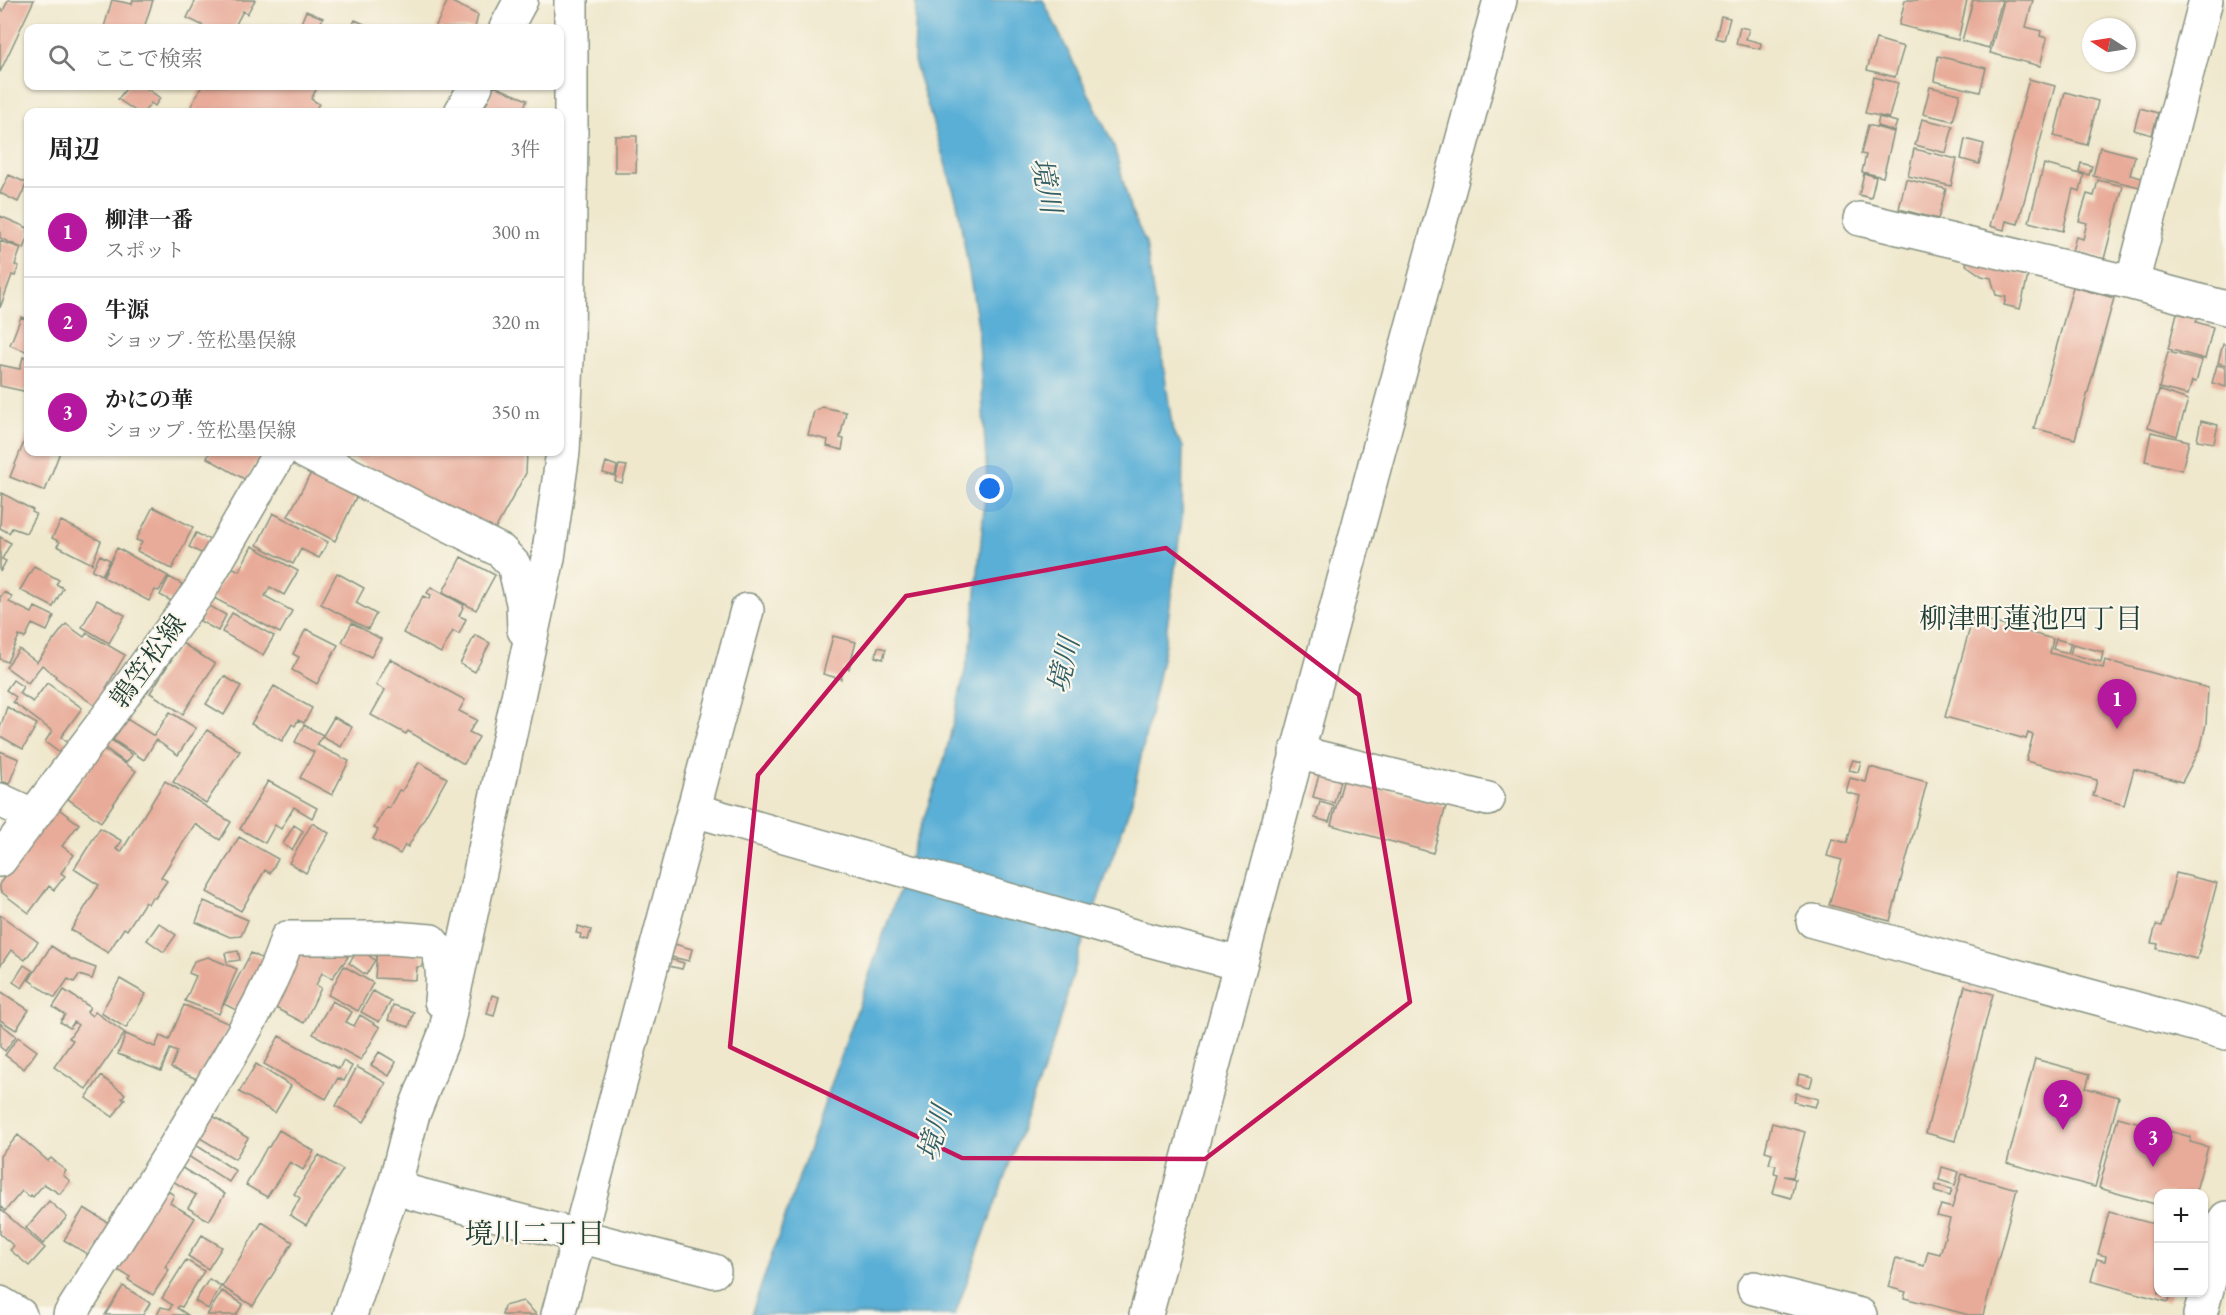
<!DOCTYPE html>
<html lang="ja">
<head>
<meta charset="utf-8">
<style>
	:root { --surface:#fff; --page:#f2f2f2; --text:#222; --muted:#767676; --line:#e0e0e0; --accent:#b5179e }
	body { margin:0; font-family:"EB Garamond","Noto Serif JP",serif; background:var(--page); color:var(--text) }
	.controls { position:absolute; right:18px; bottom:18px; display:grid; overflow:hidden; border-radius:12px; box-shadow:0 2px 4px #0004 }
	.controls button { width:54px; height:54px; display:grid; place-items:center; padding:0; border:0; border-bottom:2px solid var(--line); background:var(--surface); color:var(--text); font:30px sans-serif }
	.compass { position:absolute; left:2082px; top:18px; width:54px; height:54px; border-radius:50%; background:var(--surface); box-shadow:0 2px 4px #0004; rotate:282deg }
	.you { position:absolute; left:990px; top:489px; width:21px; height:21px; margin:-15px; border:4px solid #fff; border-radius:50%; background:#1a73e8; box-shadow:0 0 0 9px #1a73e833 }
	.badge { display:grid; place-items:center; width:39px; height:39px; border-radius:50%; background:var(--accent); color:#fff; font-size:20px; font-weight:700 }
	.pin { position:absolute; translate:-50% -50px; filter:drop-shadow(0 2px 3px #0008) }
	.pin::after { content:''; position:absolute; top:32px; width:21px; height:18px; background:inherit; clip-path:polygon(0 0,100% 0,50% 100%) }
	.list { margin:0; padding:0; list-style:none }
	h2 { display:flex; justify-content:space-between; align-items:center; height:78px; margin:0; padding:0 24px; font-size:26px }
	h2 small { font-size:20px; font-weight:400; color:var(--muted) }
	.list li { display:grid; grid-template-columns:39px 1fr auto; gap:18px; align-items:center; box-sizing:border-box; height:90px; padding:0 24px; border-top:2px solid var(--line) }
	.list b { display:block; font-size:22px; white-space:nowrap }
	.list p { margin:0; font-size:20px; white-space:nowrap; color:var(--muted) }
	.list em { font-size:20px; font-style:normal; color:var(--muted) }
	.icon { flex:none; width:33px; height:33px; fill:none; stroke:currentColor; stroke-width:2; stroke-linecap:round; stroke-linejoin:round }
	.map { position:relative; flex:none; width:2226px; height:1315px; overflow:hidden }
	.search { position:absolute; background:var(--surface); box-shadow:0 2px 4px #0004; left:24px; top:24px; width:540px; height:66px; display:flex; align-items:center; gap:15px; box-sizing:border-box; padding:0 21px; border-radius:12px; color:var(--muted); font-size:22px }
	.panel { position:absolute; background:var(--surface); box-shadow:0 2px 4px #0004; left:24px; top:108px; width:540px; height:348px; border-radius:12px }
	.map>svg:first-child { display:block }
	.water { fill:#5aafd6; stroke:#3c7685; stroke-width:1.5 }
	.building { fill:#e8ab99 }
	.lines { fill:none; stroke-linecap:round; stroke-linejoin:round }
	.minor-casing { stroke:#879280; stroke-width:36 }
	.major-casing { stroke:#879280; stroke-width:36 }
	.minor { stroke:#fff; stroke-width:33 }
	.major { stroke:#fff; stroke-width:33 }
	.marked { fill:none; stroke:#c2185b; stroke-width:4.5; stroke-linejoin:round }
	.labels { text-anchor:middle; stroke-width:4.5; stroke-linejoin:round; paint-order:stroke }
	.street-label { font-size:27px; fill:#1f3d34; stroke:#fbf7ec }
	.water-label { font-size:28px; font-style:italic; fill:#315f65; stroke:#fbf7ec }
	.neighbourhood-label { font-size:28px; fill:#1f3d34; stroke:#fbf7ec }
</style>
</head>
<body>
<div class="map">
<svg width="2226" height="1315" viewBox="0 0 2226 1315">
	<rect width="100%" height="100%" fill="#fbf7ec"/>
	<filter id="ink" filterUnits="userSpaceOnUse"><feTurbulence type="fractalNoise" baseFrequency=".0167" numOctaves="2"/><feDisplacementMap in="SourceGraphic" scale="12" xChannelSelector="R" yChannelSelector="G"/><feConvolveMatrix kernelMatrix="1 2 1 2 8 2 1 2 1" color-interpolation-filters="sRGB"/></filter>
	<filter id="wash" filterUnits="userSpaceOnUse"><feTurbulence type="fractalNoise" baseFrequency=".008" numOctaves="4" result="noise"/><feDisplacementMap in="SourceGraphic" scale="24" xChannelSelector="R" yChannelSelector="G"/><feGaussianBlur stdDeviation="1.35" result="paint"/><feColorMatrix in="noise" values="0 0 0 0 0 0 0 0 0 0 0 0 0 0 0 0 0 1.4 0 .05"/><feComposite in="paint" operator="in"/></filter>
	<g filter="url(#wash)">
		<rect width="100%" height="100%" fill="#efe8cd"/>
		<path class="water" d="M916,0H1043L1114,146L1131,211L1146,243L1173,432L1183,446L1182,518L1164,649L1131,804L1080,951L1052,1046L955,1315H751L945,757L971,645L987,478L978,325L957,202L914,61Z"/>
		<g id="blocks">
			<path class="building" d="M8,0H34L0,72V9L3,11Z
				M112,0L132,4L133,0H153L144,28H106L104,27Z
				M196,0H255L247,14L243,11L234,28H208L187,18Z
				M448,0L478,15L475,28H435Z
				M1905,0H1967L1958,40L1899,25Z
				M1973,0H2002L1989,48L1962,41Z
				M2004,0H2033L2026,27L2041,31L2040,36L2047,38L2040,66L1990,53Z
				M306,11L323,18L318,28H299Z
				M1721,16L1730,18L1724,40L1716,38Z
				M355,20L373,28H351Z
				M1740,27L1749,29L1746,39L1761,43L1760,49L1736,44Z
				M1876,39L1904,47L1895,77L1867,70Z
				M1938,56L1986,68L1980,92L1934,81Z
				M1874,77L1898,83L1889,118L1865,113Z
				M2029,79L2055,86L2018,224L2006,221L2004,230L1990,226Z
				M128,86H143L160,98L155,106L151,103L144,112H137L118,99Z
				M202,86H318L311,99L319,104L314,112H200L190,108Z
				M494,86L527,100L522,112H483Z
				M1930,87L1960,94L1953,121L1923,114Z
				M2065,92L2098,101L2087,145L2054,136Z
				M2140,108L2158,113L2152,135L2134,130Z
				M1879,117L1897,122L1894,131L1877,126Z
				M1922,119L1953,126L1946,153L1915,145Z
				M1868,125L1894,132L1883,177L1862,172L1866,155L1861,154Z
				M615,136H637L636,173H615Z
				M1965,139L1984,144L1979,164L1961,159Z
				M2100,147L2135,156L2130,175L2146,179L2144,188L2093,176Z
				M1914,149L1957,159L1951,186L1908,176Z
				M2081,163L2092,166L2089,175L2079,172Z
				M2044,164L2084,175L2080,191L2073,189L2063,231L2029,222Z
				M1864,173L1876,177L1871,198L1859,195Z
				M9,175L27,183L18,202L0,193Z
				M1906,179L1946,189L1938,219L1899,209Z
				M2098,180L2123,186L2104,259L2072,251L2076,237L2083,239L2087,223L2079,221L2087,194L2094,196Z
				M0,216L28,228V237L24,249L0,238Z
				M0,241L21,248L15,265L19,266L15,276L12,275L0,308Z
				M1967,261L2028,276L2020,309L2004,305L2006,297L1996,295L1991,278L1982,276L1966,265Z
				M2073,287L2114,298L2075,439L2034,428Z
				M2177,313L2198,318L2196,322L2213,327L2205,359L2168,349Z
				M21,317L28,320V352L10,345Z
				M2223,344L2226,345V365L2218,363Z
				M2168,352L2202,360L2196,382L2192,381L2188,395L2159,388Z
				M23,357L28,359V392L0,386V365L20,369Z
				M2217,365L2226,367V387L2212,383Z
				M2159,390L2188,400L2177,436L2148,427Z
				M822,407L846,412L840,438L844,439L842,450L827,446L828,440L808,435L814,411Z
				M2201,421L2218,425L2214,443L2197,440Z
				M28,432V452H60L45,491L10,477Z
				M2151,432L2189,441L2182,470L2145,461Z
				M210,452H262L246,480L207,458Z
				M341,452H527L526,473L492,535Z
				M606,462L617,466L615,476L603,473Z
				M619,465L627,466L622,483L615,481Z
				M311,473L356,497L335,541L288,516Z
				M2,493L33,510L32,512L36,514L26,533L12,528L9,533L0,528Z
				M153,507L193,527L172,569L137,551L142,542L136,540Z
				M273,513L328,542L319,558L301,549L293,564L257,545Z
				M61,521L101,541L92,564L57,546L60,542L52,538Z
				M196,533L210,540L203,554L189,547Z
				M0,537L11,543L2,559L6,561L0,572Z
				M252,546L298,571L284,595L270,587L265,596L292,611L280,633L212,597L232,567L239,571Z
				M117,548L168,576L159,591L155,590L149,601L103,577Z
				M100,555L110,560L102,575L92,570Z
				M461,557L495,575L476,610L443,592Z
				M34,566L59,580L56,584L63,588L53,607L20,590Z
				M337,573L364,588L356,603L376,614L368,629L321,604Z
				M169,577L182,584L173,602L160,595Z
				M431,587L464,605L459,616L466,619L459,634L453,631L441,653L403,633L423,596L429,599L431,595L427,593Z
				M4,592L12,596L9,602L32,613L35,607L54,616L47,631L32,624L25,638L19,636L7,662L0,659V597Z
				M97,600L125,615L109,643L82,627Z
				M208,605L226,615L218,631L200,621Z
				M232,613L274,636L263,655L222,632Z
				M1973,617L2053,639L2050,653L2103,668L2105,660L2208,688L2206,724L2201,746L2182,782L2134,769L2124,805L2093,796L2097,780L2026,761L2033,735L2028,733L2026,739L1945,717Z
				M352,623L381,639L371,657L342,642Z
				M66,624L84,637L87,633L125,655L106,688L109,690L97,707L55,677L56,676L42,665L28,683L6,667L19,649L37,662Z
				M306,629L338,645L317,684L292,670L299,657L293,654Z
				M475,635L490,643L475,672L460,664Z
				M833,636L856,642L849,669L844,668L841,679L823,674Z
				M2056,639L2071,643L2068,653L2053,649Z
				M182,643L215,664L183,714L150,693Z
				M2073,644L2103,652L2101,662L2070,654Z
				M878,647L886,649L883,659L875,657Z
				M390,659L465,700L459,711L477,720L469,732L479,737L464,764L408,731L406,734L371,715L385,690L376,685Z
				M224,676L241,686L224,715L206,704Z
				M13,680L23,687L19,693L33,702L47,683L82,708L61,737L68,743L60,753L45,742L52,731L13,702L16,697L6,690Z
				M274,686L312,708L304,723L298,720L295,726L292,724L282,741L251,724Z
				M7,707L37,724L23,749L0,736V728Z
				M170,712L196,728L178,755L156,740L144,760L113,740L127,719L154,736Z
				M334,717L352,727L341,747L322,737Z
				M304,725L323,735L317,745L349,761L332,795L300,778L314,752L295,742Z
				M207,730L240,751L206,803L173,782Z
				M110,739L132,755L126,763L104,747Z
				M103,749L136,771L101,822L68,799Z
				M0,751L19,759L9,784L4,782L2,787Z
				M1853,760L1861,762L1858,772L1849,770Z
				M419,762L447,778L408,847L405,845L400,854L373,839L378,830L374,828L386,807L389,808L399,790L402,791Z
				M1870,767L1927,782L1890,921L1829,905L1842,860L1827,856L1832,839L1847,843L1860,796L1846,792L1850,778L1866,782Z
				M1320,771L1341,777L1334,803L1313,797Z
				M1344,778L1446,806L1433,853L1331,825Z
				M165,781L231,822L220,840L195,824L161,877L167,881L155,898L152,897L148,904L145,902L127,930L124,928L108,953L71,930L99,885L74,869L100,828L122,841L116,849L121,852Z
				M268,781L317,808L312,818L294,807L281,829L275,825L265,843L240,829Z
				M1320,802L1334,806L1329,822L1315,818Z
				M56,807L79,824L62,846L74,855L61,873L65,876L54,890L49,886L29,913L0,891V883Z
				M312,823L329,833L306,873L289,863Z
				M294,825L303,831L292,850L283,844Z
				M239,837L278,859L270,873L265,870L241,911L207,892Z
				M2176,873L2217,883L2197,959L2157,949L2158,944L2151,943L2156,925L2162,926Z
				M204,901L248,920L241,936L230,937L196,922Z
				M0,915L38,942L25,960L11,950L0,966Z
				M159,923L176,935L164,952L147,940Z
				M578,926L591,930L588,940L580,938L581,934L576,933Z
				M671,943L692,949L689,961L667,956Z
				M51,946L71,959L96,968L92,979L79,975L74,982L68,979L55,998L29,980Z
				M327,947L348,957L332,978L322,973L316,985L321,988L304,1023L268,1004L296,948Z
				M377,947L423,955L422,967H417L416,980L375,978Z
				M359,949L375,960L366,975L349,963Z
				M238,951L240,960L227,962L225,953Z
				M251,953L269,962L242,1013L224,1004Z
				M208,957L237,969L219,1014L185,1001L196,976L189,973L194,961Z
				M666,958L684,963L682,969L664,965Z
				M24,965L33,971L22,988L13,982Z
				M344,966L373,983L358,1011L328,995Z
				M120,979L146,994L126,1028L101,1013Z
				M1965,986L1993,994L1955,1141L1926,1133Z
				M64,990L90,1007L87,1012L92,1016L95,1012L125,1033L86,1089L54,1067L73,1040L69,1038L78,1025L74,1022L70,1028L60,1022L65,1015L53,1007Z
				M0,991L29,1010L16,1030L0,1020Z
				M373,991L391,1001L379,1022L361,1012Z
				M492,995L499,997L494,1016L487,1014Z
				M332,1001L352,1012L346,1022L354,1026L360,1015L380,1027L361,1060L313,1034Z
				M184,1005L230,1024L204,1082L171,1068L177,1052L170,1049L161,1071L118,1054L126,1034L155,1047L160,1036L169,1040Z
				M393,1005L414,1012L409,1027L388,1020Z
				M0,1023L16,1036L5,1051L0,1047Z
				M279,1036L339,1069L343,1061L352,1066L344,1081L338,1078L326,1099L264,1064Z
				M18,1037L37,1051L24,1069L5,1055Z
				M379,1052L396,1062L389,1076L371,1065Z
				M2035,1059L2090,1074L2086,1088L2119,1097L2095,1187L2007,1163Z
				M256,1064L291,1086L275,1113L239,1092Z
				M357,1067L386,1083L364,1122L336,1106Z
				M1799,1074L1813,1077L1810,1087L1797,1084Z
				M101,1076L125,1094L122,1098L125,1099L113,1117L86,1098Z
				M1796,1093L1818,1099L1815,1107L1794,1102Z
				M208,1113L248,1138L235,1159L195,1135Z
				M2118,1117L2191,1137L2190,1142L2208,1147L2195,1194H2158V1205L2099,1188Z
				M1772,1123L1805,1132L1793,1177L1784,1176L1795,1179L1791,1198L1773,1193L1778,1174L1774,1173L1776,1165L1769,1164L1772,1153L1765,1151Z
				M279,1130L314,1151L303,1170L290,1162L267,1197L246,1185L267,1147H269Z
				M18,1135L48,1161L51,1158L66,1171L63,1175L70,1181L60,1194L44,1184L33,1197L31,1195L30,1197L22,1191L5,1211L0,1206V1156Z
				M196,1145L236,1171L229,1182L188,1156Z
				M319,1155L343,1170L306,1225L290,1215L300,1198L294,1194Z
				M179,1166L225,1194L209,1221L188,1208L196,1195L166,1177Z
				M1942,1167L1959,1172L1955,1185L1939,1180Z
				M1962,1174L2017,1189L1983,1315H1969L1904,1298L1906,1292L1888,1287L1896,1258L1924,1266L1928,1251L1940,1254L1950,1219L1937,1216L1941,1205L1952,1208Z
				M1936,1185L1952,1189L1950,1196L1935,1192Z
				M160,1186L174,1195L170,1203L195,1218L165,1267L169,1270L153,1295L128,1280L130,1277L116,1269Z
				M49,1201L67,1217L43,1244L26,1228Z
				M84,1208L112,1225L92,1257L64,1240Z
				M0,1209L45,1248L29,1266L10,1250L14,1246L0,1234Z
				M2109,1212L2158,1225V1293H2171L2168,1302L2091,1281L2097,1259L2105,1261L2106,1256L2098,1254Z
				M262,1222L293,1242L253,1306L222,1287Z
				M202,1235L222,1247L208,1269L188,1256Z
				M186,1260L204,1271L182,1307L179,1306L177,1308L188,1315H157L161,1307L170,1309L172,1305L162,1298Z
				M209,1279L221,1286L208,1309L195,1301Z
				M123,1286L150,1303L143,1315H105Z
				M222,1291L243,1304L236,1315H207Z
				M523,1301L537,1315H502L504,1306Z"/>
		</g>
	</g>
	<g filter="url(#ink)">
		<use href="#blocks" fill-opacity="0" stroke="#879280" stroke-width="1.5"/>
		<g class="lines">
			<g class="minor-casing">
				<path id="minor" d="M1860,219L2132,283L2226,308
					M2132,283L2206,0
					M305,452L501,551L514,565L523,603L524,630
					M1296,752L1488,799
					M0,800L32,815
					M694,810L1134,936L1240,964
					M1813,921L2226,1033
					M395,1184L412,1193L714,1271
					M1754,1288L1860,1315
					M70,1315C117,1240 165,1165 210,1089C237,1043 272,989 287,938H393L431,941C445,956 443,981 441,1001
					M350,1315L395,1184L412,1117L445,1034L548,558L563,452L568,336L571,140V0
					M558,1315L747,610
					M1146,1315L1500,0"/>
			</g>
			<g class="major-casing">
				<path id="major" d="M506,28L521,0
					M461,112L476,86
					M0,860L115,707L200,590L280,452
					M0,1303L20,1315
					M2200,1315L2226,1218"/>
			</g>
			<use href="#minor" class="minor"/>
			<use href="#major" class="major"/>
		</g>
	</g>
	<path class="marked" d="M1166,548L1359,695L1410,1002L1205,1159L962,1158L730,1047L758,775L906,596Z"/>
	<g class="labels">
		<g class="street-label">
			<text transform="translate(148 661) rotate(-54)" y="9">鶉笠松線</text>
		</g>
		<g class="water-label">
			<text transform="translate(1047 185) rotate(79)" y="10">境川</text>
			<text transform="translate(1063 665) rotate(-77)" y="10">境川</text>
			<text transform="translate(934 1133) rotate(-73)" y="10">境川</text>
		</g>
		<g class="neighbourhood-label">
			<text x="2031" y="628">柳津町蓮池四丁目</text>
			<text x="535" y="1243">境川二丁目</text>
		</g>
	</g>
</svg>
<div class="controls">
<button>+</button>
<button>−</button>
</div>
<svg class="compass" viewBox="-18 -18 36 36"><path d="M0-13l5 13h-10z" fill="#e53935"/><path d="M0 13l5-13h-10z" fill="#767676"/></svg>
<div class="you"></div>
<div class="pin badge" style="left:2117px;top:729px">1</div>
<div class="pin badge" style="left:2063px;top:1130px">2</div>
<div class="pin badge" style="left:2153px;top:1167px">3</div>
<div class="search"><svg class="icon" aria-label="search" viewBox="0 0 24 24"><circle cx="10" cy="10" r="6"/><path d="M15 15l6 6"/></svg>ここで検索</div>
<section class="panel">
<h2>周辺<small>3件</small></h2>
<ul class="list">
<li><span class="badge">1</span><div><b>柳津一番</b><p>スポット</p></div><em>300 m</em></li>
<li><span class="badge">2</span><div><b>牛源</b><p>ショップ · 笠松墨俣線</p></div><em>320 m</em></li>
<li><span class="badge">3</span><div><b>かにの華</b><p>ショップ · 笠松墨俣線</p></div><em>350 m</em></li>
</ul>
</section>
</div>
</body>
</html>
